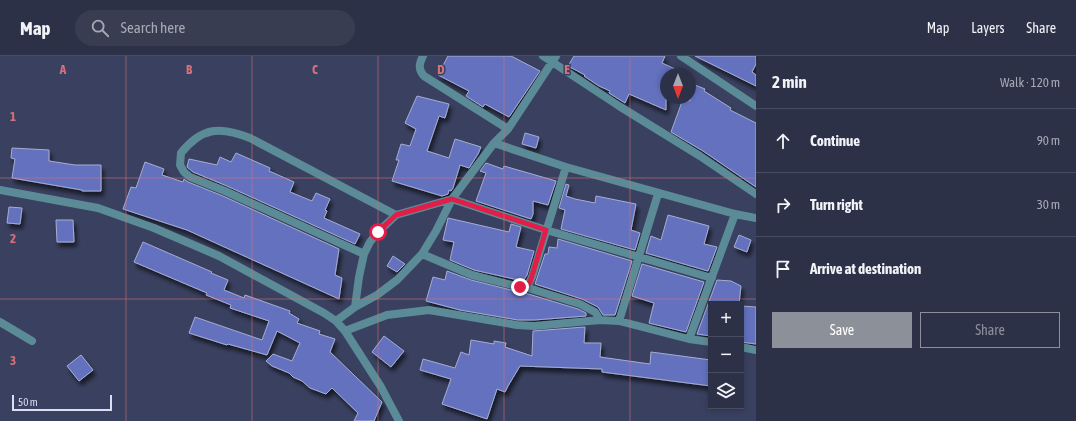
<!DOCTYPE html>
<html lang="en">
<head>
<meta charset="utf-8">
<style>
	:root { --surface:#2c3148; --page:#383d52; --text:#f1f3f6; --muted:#a6a9b4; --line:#484c60; --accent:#8c9099 }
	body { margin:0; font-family:"Asap Condensed",sans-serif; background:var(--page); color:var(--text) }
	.controls { position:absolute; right:12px; bottom:12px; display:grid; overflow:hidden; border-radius:0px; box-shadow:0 2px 6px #0003 }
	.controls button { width:36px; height:36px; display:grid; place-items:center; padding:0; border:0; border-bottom:1px solid var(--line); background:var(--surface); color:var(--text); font:20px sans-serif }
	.compass { position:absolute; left:660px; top:12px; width:36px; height:36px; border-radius:50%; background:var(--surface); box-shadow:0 2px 6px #0003; rotate:180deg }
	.scale { position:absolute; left:12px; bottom:10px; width:100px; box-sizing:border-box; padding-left:4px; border:2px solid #d9def1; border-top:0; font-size:11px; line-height:14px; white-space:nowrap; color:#d9def1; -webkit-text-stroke:3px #3a4160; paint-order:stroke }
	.stop { position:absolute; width:12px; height:12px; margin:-9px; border:3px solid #e11d48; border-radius:50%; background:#fff }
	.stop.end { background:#e11d48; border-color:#fff; box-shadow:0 1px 4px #0008 }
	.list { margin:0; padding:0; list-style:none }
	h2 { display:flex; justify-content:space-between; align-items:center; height:52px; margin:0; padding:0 16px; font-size:17px }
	h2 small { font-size:13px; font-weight:400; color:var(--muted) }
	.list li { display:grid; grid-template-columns:26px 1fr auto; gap:12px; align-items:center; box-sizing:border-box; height:64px; padding:0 16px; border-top:1px solid var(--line) }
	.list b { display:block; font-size:15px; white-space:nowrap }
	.list em { font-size:13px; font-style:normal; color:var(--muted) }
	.actions { display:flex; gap:8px; padding:12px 16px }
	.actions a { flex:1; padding:9px 0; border:1px solid var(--accent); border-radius:0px; text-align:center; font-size:14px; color:var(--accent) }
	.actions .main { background:var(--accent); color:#fff }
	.icon { flex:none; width:22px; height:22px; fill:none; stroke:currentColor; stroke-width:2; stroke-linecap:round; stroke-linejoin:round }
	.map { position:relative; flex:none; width:756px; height:365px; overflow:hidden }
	header { display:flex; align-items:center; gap:24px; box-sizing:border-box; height:56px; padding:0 20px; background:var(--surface); border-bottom:1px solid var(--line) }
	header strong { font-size:19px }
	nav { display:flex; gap:22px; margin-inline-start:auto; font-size:14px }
	.search { width:280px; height:36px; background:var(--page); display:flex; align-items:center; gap:10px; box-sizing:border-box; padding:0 14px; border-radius:22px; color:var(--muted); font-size:15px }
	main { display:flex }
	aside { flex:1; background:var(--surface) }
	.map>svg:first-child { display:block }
	.building { fill:#6471be; stroke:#a4add2; filter:url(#shadow) }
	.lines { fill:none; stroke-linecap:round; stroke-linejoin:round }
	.minor { stroke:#5b8b96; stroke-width:8 }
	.route { stroke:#e11d48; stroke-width:5 }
	.grid { fill:none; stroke:#d77178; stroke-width:1; stroke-opacity:0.55 }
	.grid-label { font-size:13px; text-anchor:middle; font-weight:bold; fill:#d77178; stroke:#3a4160; stroke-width:3; stroke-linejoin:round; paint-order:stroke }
</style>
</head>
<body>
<header>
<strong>Map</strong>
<div class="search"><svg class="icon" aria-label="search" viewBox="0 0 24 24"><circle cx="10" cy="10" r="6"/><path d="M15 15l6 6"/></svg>Search here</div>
<nav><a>Map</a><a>Layers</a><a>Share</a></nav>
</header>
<main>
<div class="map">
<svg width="756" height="365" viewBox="0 0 756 365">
	<defs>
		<filter id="shadow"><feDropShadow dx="2.5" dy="4.5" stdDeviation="2" flood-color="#0009"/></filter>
	</defs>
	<rect width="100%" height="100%" fill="#3a4160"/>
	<path class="building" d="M448,0H511L540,15L509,61L485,48L483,51L466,40L469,35L438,19Z
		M574,0H665L662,7L686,18H666V54L629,38L625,47L609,37L610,35L599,30L584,20L585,19L568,10Z
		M695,0H756V8L752,16L756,19V30Z
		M690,27L705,33L704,35L731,52L730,54L756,67V131L703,95L671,76L683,43L690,45Z
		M417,40L449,48L445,62L439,60L427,95L449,102L455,83L481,91L478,98L469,112L460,109L453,132L451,135L449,134L448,138L442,140L392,125L399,104H396L401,88L410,90L416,73L405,67Z
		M525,77L539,81L536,92L522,88Z
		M12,92L49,94V105L75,109H101V135H82V134L12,122L15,103L11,102Z
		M236,97L270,112L269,115L294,126L290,136L312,145L316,137L330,143L325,154L327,155L324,162L360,178L355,188L227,130L193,116L187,111L189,103L217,109L220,101L231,106Z
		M145,106L164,113L162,119L183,126L184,123L188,126L223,140L339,193L335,219L342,222L339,243L187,174L123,153L131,131L136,132Z
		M486,107L503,113L504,110L556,125L548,149L533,145V158L531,163L476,145L486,117L480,115Z
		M566,128L569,129L566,140L575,143L595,147L596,140L636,148L631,174L640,177L635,194L561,173L565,154L559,152Z
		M9,151L22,152L20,168L7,167Z
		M668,159L709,170L704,188L717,191L708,215L646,197L651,180L661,184Z
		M448,162L509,176L511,168L521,171L516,191L534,195L527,219L523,225L474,214L450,204L454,186L443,184Z
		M56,164H73L74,186H57Z
		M739,179L751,184L747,196L734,191Z
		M558,183L632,205L615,259H603L598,251L582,243L535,228L545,198H548L549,191L557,192Z
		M143,186L212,216L211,217L228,224L224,234L244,242L245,239L290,255L289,257L299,263L297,267L320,275L319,278L335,283L330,296L382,346L374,365H354L358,357L332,332L326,338L310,332L302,325L293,321L289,317L272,310L266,305L273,298L292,305L300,287L277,275L267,299L228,288L227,289L189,277L195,261L262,284L269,265L230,252L231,249L206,239L207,237L134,206Z
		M393,200L405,208L397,216L387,210Z
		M642,208L704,226L686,276L649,267L654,247L632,240Z
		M447,215L471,224L519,236L525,237L578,253L586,257V260L534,264H518L460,254L426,245L433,221L445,224Z
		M717,224L731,225L741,230L739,248H711V280L697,278Z
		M741,250L756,251V288L741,286Z
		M585,271L584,287H601L600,301L650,308L651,296L711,304V330L602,316V313L520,310L508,330L505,336L497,333L487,363L442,348L451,323L420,314L423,303L455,312L461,296L469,299L471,284L494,288V285L506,287L505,291L532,300L533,275Z
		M384,280L404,295L391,311L372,296Z
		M81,299L93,314L79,325L67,310Z"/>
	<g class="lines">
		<path class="minor" d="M423,0C419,8 418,13 424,20L508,73
			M543,0L619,50L700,100L756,138
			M681,0L756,50
			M494,87L566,111L735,158L756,162
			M0,134L98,152L154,172L219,200L324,257L336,265L345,275L381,331L399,365
			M364,198L225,135L190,121L184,116L180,109L181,97C202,71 220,70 250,82L396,159
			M422,198L472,219L520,231C527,233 529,227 532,221L566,111
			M525,231L580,248L595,256L600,264
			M355,251L359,221L364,198L370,186L378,176L396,159L452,143L546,174L712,222
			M336,265L355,251L377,239L397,224L422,198L436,175L452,143L494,87L508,73L556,0
			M619,265L658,138
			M0,266L32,285
			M345,275L387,259L429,254L517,269L534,270L600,264L619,265L689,283L711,286
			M689,283L735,158
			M741,291L756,294"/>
	</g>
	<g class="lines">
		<path class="route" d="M378,176L396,159L452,143L546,174L530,226L525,231H520"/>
	</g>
	<path class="grid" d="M126,0V365M252,0V365M378,0V365M504,0V365M630,0V365M0,122H756M0,243H756"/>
	<g class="grid-label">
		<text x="63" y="18">A</text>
		<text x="189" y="18">B</text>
		<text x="315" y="18">C</text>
		<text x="441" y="18">D</text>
		<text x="567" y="18">E</text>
		<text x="13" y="65">1</text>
		<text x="13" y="187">2</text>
		<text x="13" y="309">3</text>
	</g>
</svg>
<div class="controls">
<button>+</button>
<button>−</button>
<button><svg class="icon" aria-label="layers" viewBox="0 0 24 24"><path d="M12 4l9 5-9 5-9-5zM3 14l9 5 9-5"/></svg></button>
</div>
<svg class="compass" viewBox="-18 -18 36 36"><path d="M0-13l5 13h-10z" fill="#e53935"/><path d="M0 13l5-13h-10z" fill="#a6a9b4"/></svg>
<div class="scale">50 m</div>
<div class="stop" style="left:378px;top:176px"></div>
<div class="stop end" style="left:520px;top:231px"></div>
</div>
<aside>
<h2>2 min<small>Walk · 120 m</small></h2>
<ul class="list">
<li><svg class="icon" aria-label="ahead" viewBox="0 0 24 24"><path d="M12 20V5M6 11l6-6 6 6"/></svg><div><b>Continue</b></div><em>90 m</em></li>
<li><svg class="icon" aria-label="right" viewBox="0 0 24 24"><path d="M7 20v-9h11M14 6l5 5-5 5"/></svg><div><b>Turn right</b></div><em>30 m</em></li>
<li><svg class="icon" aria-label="arrive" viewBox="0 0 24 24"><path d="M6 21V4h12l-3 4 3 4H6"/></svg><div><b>Arrive at destination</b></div></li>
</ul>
<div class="actions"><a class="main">Save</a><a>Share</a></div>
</aside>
</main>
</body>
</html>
